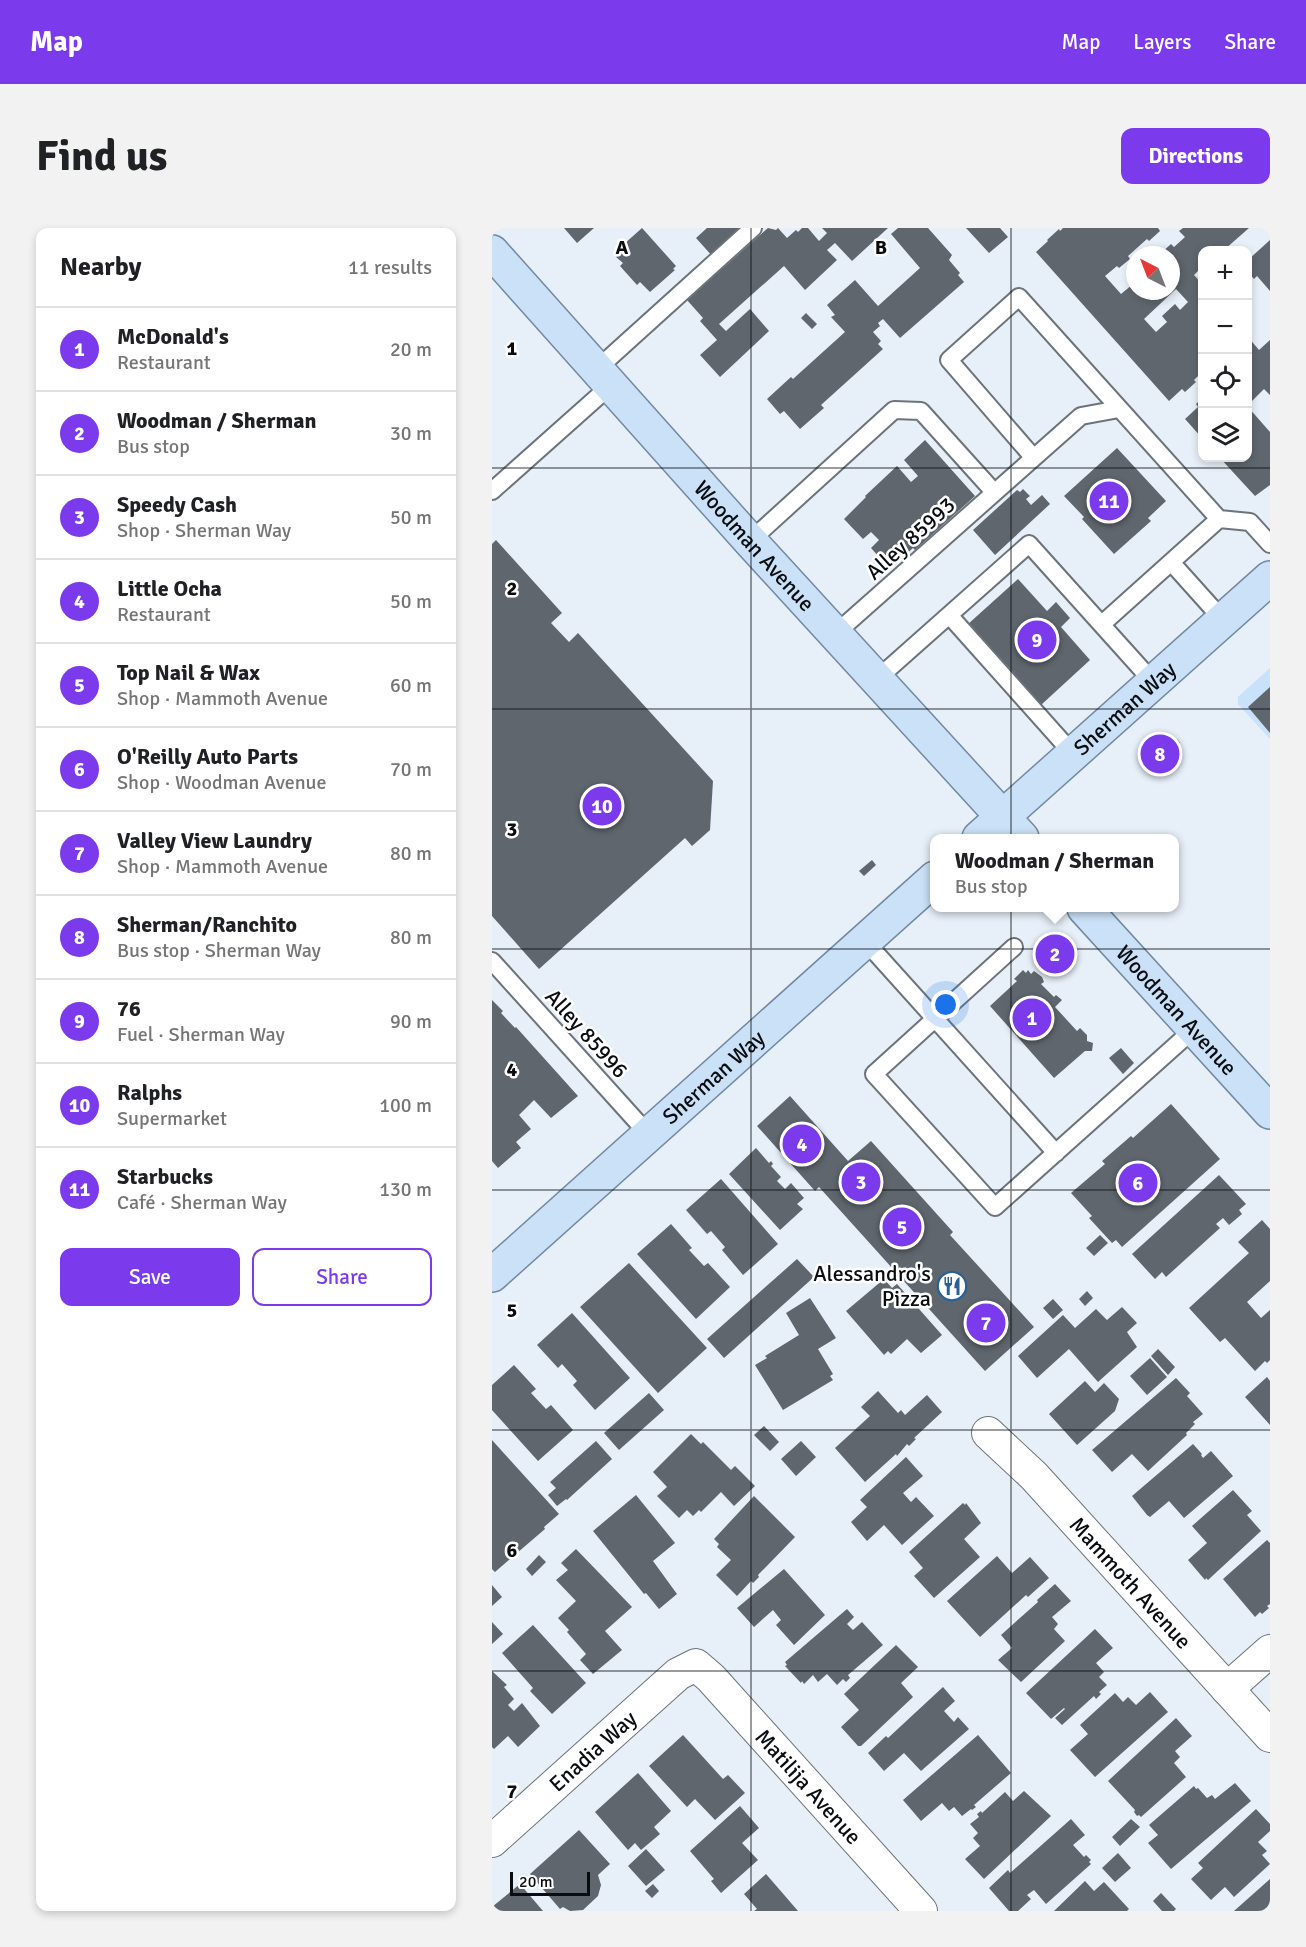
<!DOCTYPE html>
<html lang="en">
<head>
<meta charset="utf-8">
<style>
	:root { --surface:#fff; --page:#f2f2f2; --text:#202124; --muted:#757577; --line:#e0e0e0; --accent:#7c3aed }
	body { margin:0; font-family:Signika,sans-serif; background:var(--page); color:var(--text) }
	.controls { position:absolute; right:18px; top:18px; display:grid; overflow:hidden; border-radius:12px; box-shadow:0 3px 9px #0003 }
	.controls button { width:54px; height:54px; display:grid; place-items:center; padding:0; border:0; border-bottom:2px solid var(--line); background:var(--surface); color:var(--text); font:30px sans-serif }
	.compass { position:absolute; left:634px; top:18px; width:54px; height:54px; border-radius:50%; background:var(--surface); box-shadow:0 3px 9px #0003; rotate:318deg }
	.scale { position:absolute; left:18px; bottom:15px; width:80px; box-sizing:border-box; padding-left:6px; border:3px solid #0a0d10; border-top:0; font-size:16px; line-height:21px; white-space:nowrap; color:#0a0d10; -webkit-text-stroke:4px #fff; paint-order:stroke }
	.you { position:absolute; left:454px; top:777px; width:21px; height:21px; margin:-15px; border:4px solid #fff; border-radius:50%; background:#1a73e8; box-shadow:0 0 0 9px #1a73e833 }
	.badge { display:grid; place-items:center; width:39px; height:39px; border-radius:50%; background:var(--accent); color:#fff; font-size:20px; font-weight:700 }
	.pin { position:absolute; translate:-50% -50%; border:3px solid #fff; box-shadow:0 2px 6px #0006 }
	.popup { position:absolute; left:438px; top:606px; width:249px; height:78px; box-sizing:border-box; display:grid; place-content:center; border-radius:12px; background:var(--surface); filter:drop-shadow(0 2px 4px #0005); font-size:20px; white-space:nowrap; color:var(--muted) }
	.popup b { font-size:22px; color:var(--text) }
	.popup::after { content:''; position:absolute; left:50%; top:100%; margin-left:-12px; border:12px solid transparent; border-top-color:var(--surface) }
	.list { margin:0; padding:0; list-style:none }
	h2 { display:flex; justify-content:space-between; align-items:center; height:78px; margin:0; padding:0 24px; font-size:26px }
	h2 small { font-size:20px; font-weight:400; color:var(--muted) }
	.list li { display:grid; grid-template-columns:39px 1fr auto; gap:18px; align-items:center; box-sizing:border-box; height:84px; padding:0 24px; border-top:2px solid var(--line) }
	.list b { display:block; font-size:22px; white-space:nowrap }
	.list p { margin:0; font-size:20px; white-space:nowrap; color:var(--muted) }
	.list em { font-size:20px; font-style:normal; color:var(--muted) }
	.actions { display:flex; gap:12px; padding:18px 24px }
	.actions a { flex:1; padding:14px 0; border:2px solid var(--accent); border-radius:12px; text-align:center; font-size:21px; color:var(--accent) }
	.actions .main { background:var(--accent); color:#fff }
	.icon { flex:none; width:33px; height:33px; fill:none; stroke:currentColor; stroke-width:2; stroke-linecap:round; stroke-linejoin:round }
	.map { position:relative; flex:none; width:778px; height:1683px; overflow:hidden; border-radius:12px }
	header { display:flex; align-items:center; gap:36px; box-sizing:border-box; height:84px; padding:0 30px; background:var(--accent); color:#fff }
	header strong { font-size:28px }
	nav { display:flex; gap:33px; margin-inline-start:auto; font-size:21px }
	.intro { display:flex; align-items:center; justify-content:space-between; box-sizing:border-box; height:144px; padding:0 36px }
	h1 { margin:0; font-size:42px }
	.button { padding:15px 27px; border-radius:12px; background:var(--accent); color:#fff; font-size:21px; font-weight:700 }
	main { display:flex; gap:36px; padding:0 36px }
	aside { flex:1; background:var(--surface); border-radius:12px; box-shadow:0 3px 9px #0003 }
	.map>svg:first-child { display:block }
	.green { fill:#c9e1fa }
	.building { fill:#5f666d; fill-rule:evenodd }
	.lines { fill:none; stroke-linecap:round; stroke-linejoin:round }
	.service-casing { stroke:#6c737a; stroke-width:20 }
	.minor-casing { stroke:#6c737a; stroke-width:34 }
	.primary-casing { stroke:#718aa2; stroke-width:36 }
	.service { stroke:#fff; stroke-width:16 }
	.minor { stroke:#fff; stroke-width:32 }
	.primary { stroke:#cbe1f7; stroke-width:33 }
	.grid { fill:none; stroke:#0a0d10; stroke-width:1.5; stroke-opacity:0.55 }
	.labels { text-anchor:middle; stroke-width:5; stroke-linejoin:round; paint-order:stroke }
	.street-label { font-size:22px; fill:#0a0d10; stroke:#fff }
	.poi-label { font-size:22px; fill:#0a0d10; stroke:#fff; text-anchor:end }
	.grid-label { font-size:20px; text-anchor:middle; font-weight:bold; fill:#0a0d10; stroke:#fff; stroke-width:5; stroke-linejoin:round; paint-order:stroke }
</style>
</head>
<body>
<header>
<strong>Map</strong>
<nav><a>Map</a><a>Layers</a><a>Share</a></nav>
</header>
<div class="intro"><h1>Find us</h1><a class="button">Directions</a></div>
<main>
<aside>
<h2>Nearby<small>11 results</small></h2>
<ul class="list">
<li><span class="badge">1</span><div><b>McDonald's</b><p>Restaurant</p></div><em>20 m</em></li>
<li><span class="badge">2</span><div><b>Woodman / Sherman</b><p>Bus stop</p></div><em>30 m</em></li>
<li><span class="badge">3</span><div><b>Speedy Cash</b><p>Shop · Sherman Way</p></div><em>50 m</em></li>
<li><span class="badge">4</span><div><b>Little Ocha</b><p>Restaurant</p></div><em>50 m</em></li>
<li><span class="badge">5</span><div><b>Top Nail &amp; Wax</b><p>Shop · Mammoth Avenue</p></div><em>60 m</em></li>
<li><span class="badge">6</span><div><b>O'Reilly Auto Parts</b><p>Shop · Woodman Avenue</p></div><em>70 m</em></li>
<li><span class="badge">7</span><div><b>Valley View Laundry</b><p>Shop · Mammoth Avenue</p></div><em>80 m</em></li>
<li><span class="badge">8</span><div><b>Sherman/Ranchito</b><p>Bus stop · Sherman Way</p></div><em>80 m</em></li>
<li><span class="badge">9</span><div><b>76</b><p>Fuel · Sherman Way</p></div><em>90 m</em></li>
<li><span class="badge">10</span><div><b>Ralphs</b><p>Supermarket</p></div><em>100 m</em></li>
<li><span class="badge">11</span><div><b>Starbucks</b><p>Café · Sherman Way</p></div><em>130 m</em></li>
</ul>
<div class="actions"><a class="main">Save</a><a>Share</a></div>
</aside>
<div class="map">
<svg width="778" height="1683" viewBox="0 0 778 1683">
	<rect width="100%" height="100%" fill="#e7eff8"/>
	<path class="green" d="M778,440V511L746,476V469Z"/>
	<path class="building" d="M72,0H102L85,15Z
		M150,0L184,38L181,41L183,42L158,64L148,54L145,57L128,38L131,35L124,29L125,28L122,25Z
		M215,0H255L222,30L204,10Z
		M276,0L284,2L286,0L295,10L304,2L306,4L310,0H316L327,13L335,5L330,0H396L360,33L343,15L335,22L345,32L313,62L292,38L227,96L234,103L258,81L277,103L228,149L208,127L225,112L208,93L211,90L195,72Z
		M406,0H436L460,27L457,32L468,45L466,47L472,54L408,110L391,91L386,95L388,98L381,104L389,113L386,116L391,121L329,177L332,180L308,201L292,183L288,186L275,171L299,149L301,151L353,104L339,89L343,87L335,77L363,52L386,78L428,40L399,6Z
		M474,0H508L516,9L497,25Z
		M571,0H666L668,3L657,13L655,11L636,28L638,31L627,40L625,38L613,48L629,66L641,56L639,52L643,48V63H679V27L668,26L679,16L682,19L693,9L687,3L691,0H757L732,22H710V39L702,47L710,56V144L702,152L704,154L693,164L690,161L677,173L544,24L556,13L555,12L567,1L568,3ZM684,61L696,74L688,82L683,76L670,88L675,94L664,104L652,91Z
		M778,12V63L765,48L762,51L756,44V32Z
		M314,85L325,96L320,101L309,90Z
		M756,109L767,122L778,112V167L772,161L756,177Z
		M710,170V210L693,191L706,179L704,176Z
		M756,179L778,204V257L763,268L728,230H756Z
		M433,212L483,268L423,322L421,320L400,339L398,337L396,339L379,320L387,312L379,304L371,311L352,291L374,269L373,268L405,238L419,254L426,248L412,232Z
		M625,220L674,273L656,290L659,293L622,326L590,291L592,289L572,268Z
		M531,261L538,268L534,271L539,277L550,267L558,276L503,327L481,302L525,262L528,264Z
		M4,312L70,385L59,395L77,414L86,405L221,553L218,602L200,618L193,610L47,741L0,688V316Z
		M526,351L555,383L564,374L578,390L569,399L598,432L549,477L475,397Z
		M778,459V505L756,479Z
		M685,511L688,515L676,527L672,522Z
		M380,632L384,637L372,648L367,643Z
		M531,742L534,745L536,742L539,746L542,743L550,749L552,754L549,756L562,769L564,767L570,772L563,779L585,803L588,800L595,807V813L601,815L600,823H593L562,850L498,778L525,753L522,751Z
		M0,772L11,783L9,785L23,800L24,799L86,868L59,890L42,872L27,887L39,901L24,914L29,920L6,940L0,933Z
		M629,820L642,835L631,846L617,830Z
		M298,868L356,933L379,913L461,1004L458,1007L542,1099L493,1143L327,959L323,963L265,898Z
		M679,876L728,931L630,1019L624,1012L620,1015L597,990L600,988L579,965L613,936L610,933L639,908L641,910Z
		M264,920L277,935L279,933L281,936L279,938L289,949L285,953L293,961L299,955L312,970L305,976L311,981L288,1002L237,946Z
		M727,947L754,976L747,982L750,986L737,997L731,990L724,996L728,1000L674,1049L670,1044L663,1051L640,1026Z
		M229,951L286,1016L251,1047L230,1022L233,1019L219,1003L215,1006L194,982Z
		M770,992L778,1001V1053L755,1074L769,1090L778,1082V1132L775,1135L773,1133L763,1143L733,1110L728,1114L697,1080L757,1025L746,1014Z
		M179,996L200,1020L197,1022L212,1038L216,1035L238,1059L204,1091L145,1026Z
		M608,1007L616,1015L602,1028L594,1020Z
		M305,1031L322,1049L232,1130L215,1111Z
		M137,1035L215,1120L166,1165L88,1079Z
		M392,1051L400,1060L405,1056L450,1107L429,1125L415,1111L399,1126L396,1123L392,1127L354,1083Z
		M595,1063L601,1070L593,1078L587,1071Z
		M318,1070L344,1110L326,1121L341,1146L338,1148L341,1152L291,1182L263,1137L275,1130L273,1128L307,1107L294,1085Z
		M561,1071L571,1082L561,1091L551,1080Z
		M630,1079L645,1095L635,1104L645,1119L606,1154L577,1121L545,1150L526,1128L571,1087L583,1100L604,1081L615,1092Z
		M80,1085L138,1150L103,1182L81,1157L85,1153L70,1136L66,1140L45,1117Z
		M666,1121L683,1139L676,1147L659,1128Z
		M658,1130L675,1149L655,1167L638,1148Z
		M22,1137L44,1161L39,1165L54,1181L59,1177L81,1202L46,1233L0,1182V1157Z
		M775,1149L778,1153V1197L753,1169Z
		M684,1150L698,1165L695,1168L711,1186L701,1194L703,1196L694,1205L695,1207L656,1243L640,1226L620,1244L600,1222Z
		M593,1153L603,1164L612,1155L627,1171L623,1183L585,1217L557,1186Z
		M386,1163L406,1185L409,1182L413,1187L435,1167L450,1184L422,1210L424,1211L417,1218L415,1216L405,1228L404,1226L373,1254L343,1220L378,1188L369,1179Z
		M157,1165L172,1182L127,1222L112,1205Z
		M272,1198L287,1214L278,1223L262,1207Z
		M199,1206L209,1216L211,1214L239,1242L243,1238L263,1258L242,1278L229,1264L209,1284L207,1282L201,1288L195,1282L187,1290L165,1268L175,1259L161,1244Z
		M0,1212L67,1286L52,1299L53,1301L3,1344L0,1341Z
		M104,1213L120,1231L75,1272L74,1271L65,1278L56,1267L64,1260L58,1254Z
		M309,1213L324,1229L304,1248L289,1231Z
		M701,1216L710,1226L709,1227L711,1230L719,1223L741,1248L692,1290L677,1273L658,1289L655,1287L640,1268Z
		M414,1229L431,1248L411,1265L419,1274L424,1269L442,1288L410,1317L392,1297L375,1313L359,1294L375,1279L368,1272Z
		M741,1262L760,1283L755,1287L769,1303L716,1352L714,1350L713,1352L696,1332L715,1315L700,1298Z
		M144,1267L183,1315L161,1333L185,1366L167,1381L154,1365L152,1366L101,1303Z
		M262,1268L303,1309L266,1347L267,1349L261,1355L259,1353L245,1368L224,1347L239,1332L225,1319L227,1316L222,1311Z
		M471,1275L473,1277L474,1275L489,1295L472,1311L488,1329L442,1370L422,1348L431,1340L417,1324Z
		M775,1312L778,1315V1376L775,1378L777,1380L770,1386L768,1384L763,1389L731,1351Z
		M84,1321L140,1379L113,1403L130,1422L101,1446L88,1432L94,1426L75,1404L77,1402L66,1390L84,1373L64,1352L76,1342L69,1335Z
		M47,1327L54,1334L40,1348L34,1341Z
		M505,1328L520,1345L538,1329L557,1350L536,1369L534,1367L488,1409L455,1373Z
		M292,1341L333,1387L302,1417L284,1397L289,1392L281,1382L262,1399L245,1380Z
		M563,1356L579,1373L560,1389L566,1396L562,1401L573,1413L529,1454L506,1432L520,1420L509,1407L546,1374L545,1372Z
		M0,1357L10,1369L0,1378Z
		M355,1381L362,1389L355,1396L361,1402L370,1394L391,1417L356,1447L358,1450L354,1454L351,1451L345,1457L335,1446L326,1454L321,1447L312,1456L310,1453L309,1455L293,1438L295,1437L293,1434Z
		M0,1394L11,1406L0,1416Z
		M41,1397L94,1455L60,1486L38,1463L41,1460L10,1425Z
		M603,1401L621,1420L604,1435L612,1444L607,1449L615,1457L607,1464L609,1466L604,1471L602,1468L570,1497L563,1490L573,1481L572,1480L559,1491L534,1465Z
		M404,1417L426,1439L409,1455L421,1469L369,1518H366L349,1499L367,1482L352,1466Z
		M0,1443L15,1457L12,1459L22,1471L16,1477L22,1483L30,1475L48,1498L26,1519L16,1508L2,1521L0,1519Z
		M451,1459L463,1473L452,1483L462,1494L466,1489L477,1501L429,1543L412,1525L392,1543L376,1525L394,1508L396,1510Z
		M658,1464L676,1484L603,1549L578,1522L596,1506L588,1497L623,1465L631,1474L636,1469L644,1477Z
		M684,1490L700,1508L683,1523L688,1529L682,1535L694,1549L649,1589L647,1587L645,1588L642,1584L643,1582L616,1553Z
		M191,1507L231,1551L236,1547L253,1565L223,1592L203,1571L195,1579L157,1538Z
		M486,1507L519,1545L482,1577L484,1579L480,1582L479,1581L470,1588L462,1579L457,1583L450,1575L429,1593L411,1572Z
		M146,1545L179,1583L162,1599L168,1606L149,1622L143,1615L136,1622L103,1584Z
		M743,1555L759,1573L679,1641L656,1615L666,1607L657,1597L702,1558L704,1561L706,1560L715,1570L720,1567L723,1571Z
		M532,1563L559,1588L492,1651L473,1631L488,1618L481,1610L486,1605L478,1596L487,1589L485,1586L489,1583L490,1585L513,1564L521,1573Z
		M248,1578L267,1600L250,1615L266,1632L229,1665L219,1653L222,1651L198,1623Z
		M764,1581L778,1596V1603L766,1614L775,1623L770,1627L778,1636L742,1669L733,1659L719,1672L699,1651L711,1640L706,1635Z
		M579,1591L593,1607L581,1617L592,1629L594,1627L599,1632L597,1634L599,1636L554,1676L542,1662L535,1667L539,1671L526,1683H517L497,1660L516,1642L518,1645Z
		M639,1591L648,1599L628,1618L620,1609Z
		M87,1602L118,1636L106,1647L109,1657L106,1668L91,1682L78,1683L71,1679L68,1681L38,1646Z
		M154,1621L173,1642L154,1658L136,1638Z
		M626,1625L639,1640L623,1654L610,1640Z
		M274,1646L306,1683H262L265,1681L252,1666Z
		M778,1651V1683H742Z
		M593,1653L602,1663L612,1654L637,1681L635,1683H562Z
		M28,1656L51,1683H0V1679Z
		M161,1656L167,1663L160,1670L153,1663Z
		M669,1665L684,1681L682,1683H670L661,1673Z"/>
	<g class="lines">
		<g class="service-casing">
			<path id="service" d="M105,141L261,0
				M541,229L457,132L527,69L727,291L758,294L778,316
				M0,263L119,157
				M258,313L402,182L429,183L502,264
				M679,334L731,392
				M457,387L582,527
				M610,396L727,291
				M343,406L589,188L627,181
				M385,451L537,316L662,455
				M373,713L564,925
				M522,719L382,846L503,979L702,801
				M0,733L157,907"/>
		</g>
		<g class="minor-casing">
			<g id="minor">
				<path id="s1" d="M496,1205L542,1248L778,1508"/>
				<path d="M735,1461L778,1423"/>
				<path id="s2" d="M0,1613L186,1446L204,1437L219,1450L429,1683"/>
			</g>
		</g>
		<g class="primary-casing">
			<g id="primary">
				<path id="s3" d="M0,24L258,313L530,610"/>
				<path id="s4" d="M487,610L778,350"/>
				<path id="s5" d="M592,680L778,884"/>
				<path id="s6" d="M0,1047L443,650"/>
			</g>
		</g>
		<use href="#service" class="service"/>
		<use href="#minor" class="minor"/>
		<use href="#primary" class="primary"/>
	</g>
	<path class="grid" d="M259,0V1683M519,0V1683M0,240H778M0,481H778M0,721H778M0,962H778M0,1202H778M0,1443H778"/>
	<defs>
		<g id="restaurant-ring" transform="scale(1.5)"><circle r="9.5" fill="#fff" stroke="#266299" stroke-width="1.5"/><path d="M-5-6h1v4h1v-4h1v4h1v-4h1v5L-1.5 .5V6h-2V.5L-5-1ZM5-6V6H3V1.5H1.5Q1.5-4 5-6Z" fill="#266299"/></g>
	</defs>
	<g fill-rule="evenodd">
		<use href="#restaurant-ring" x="460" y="1058"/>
	</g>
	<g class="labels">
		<g class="street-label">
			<text transform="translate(418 310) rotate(-42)" y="8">Alley 85993</text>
			<text dy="8" stroke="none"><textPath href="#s3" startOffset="394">Woodman Avenue</textPath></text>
			<text dy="8" stroke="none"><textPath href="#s4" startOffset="195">Sherman Way</textPath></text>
			<text dy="8" stroke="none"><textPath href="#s5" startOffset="138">Woodman Avenue</textPath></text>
			<text transform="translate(95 805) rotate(48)" y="8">Alley 85996</text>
			<text dy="8" stroke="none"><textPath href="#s6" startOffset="297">Sherman Way</textPath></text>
			<text dy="8" stroke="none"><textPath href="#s1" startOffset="207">Mammoth Avenue</textPath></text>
			<text dy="8" stroke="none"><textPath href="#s2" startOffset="135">Enadia Way</textPath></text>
			<text dy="8" stroke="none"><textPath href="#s2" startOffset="436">Matilija Avenue</textPath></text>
		</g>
		<g class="poi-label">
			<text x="439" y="1053">Alessandro's<tspan x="439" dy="25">Pizza</tspan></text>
		</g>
	</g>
	<g class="grid-label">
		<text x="130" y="26">A</text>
		<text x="389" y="26">B</text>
		<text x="20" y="127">1</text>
		<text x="20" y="367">2</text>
		<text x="20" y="608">3</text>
		<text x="20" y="848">4</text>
		<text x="20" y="1089">5</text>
		<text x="20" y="1329">6</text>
		<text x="20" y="1570">7</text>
	</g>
</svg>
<div class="controls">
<button>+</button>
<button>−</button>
<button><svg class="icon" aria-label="locate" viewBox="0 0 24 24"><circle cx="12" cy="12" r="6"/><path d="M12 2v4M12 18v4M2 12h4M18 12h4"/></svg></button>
<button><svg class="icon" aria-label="layers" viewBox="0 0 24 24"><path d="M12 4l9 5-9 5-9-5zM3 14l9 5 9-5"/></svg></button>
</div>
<svg class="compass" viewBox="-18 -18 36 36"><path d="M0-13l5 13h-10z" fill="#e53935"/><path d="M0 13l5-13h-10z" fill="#757577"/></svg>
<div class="scale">20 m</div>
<div class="you"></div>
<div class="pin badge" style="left:540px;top:790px">1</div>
<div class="pin badge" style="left:563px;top:726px">2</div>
<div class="popup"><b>Woodman / Sherman</b>Bus stop</div>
<div class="pin badge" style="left:369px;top:954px">3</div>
<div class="pin badge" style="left:310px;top:916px">4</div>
<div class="pin badge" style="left:410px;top:999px">5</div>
<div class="pin badge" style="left:646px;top:955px">6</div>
<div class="pin badge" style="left:494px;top:1095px">7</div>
<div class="pin badge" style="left:668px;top:526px">8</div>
<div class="pin badge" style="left:545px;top:412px">9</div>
<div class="pin badge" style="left:110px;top:578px">10</div>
<div class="pin badge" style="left:617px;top:273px">11</div>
</div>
</main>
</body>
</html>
